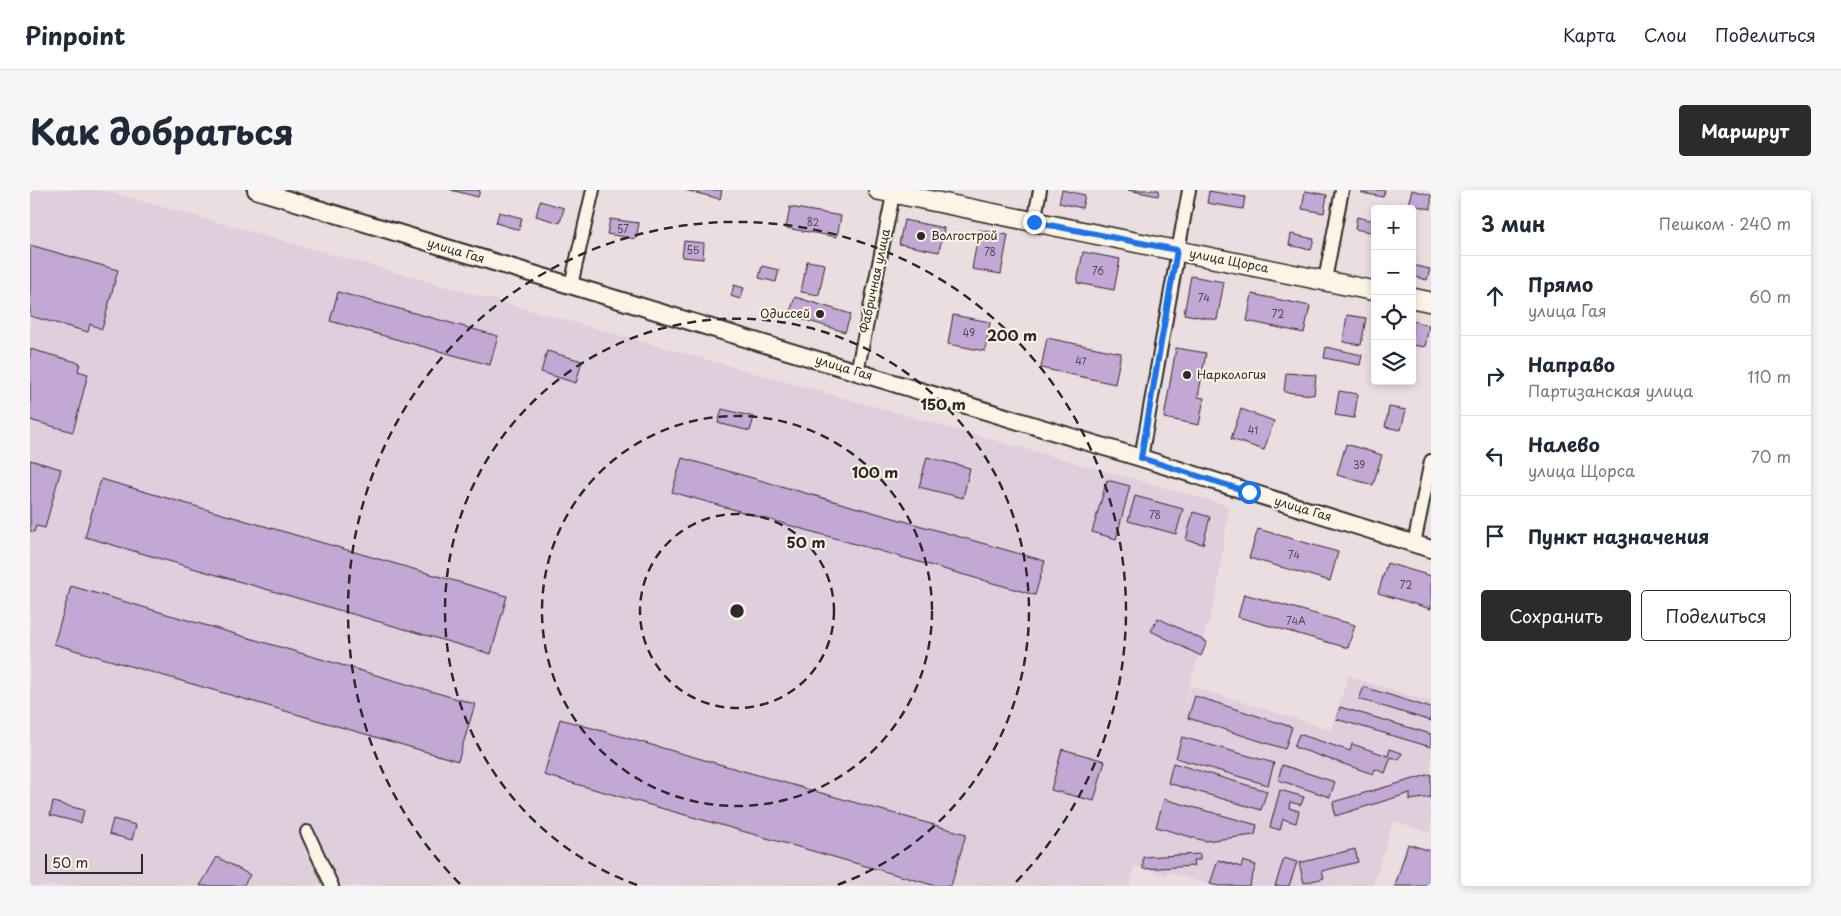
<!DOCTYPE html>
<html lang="ru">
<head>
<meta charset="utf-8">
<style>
	:root { --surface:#fff; --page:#f6f6f7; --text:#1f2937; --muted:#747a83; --line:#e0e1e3; --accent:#2b2b2b }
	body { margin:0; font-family:"Playpen Sans",sans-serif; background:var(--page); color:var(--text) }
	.controls { position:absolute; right:15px; top:15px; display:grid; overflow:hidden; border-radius:5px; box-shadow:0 2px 8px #0003 }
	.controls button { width:45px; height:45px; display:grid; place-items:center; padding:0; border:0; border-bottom:1px solid var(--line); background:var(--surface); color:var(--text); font:25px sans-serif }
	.scale { position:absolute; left:15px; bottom:12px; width:98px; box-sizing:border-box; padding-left:5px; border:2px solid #2b2b2b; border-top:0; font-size:14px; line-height:18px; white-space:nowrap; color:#2b2b2b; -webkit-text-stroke:4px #fcf5e5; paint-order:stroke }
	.stop { position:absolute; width:15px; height:15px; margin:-11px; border:4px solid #1a73e8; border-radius:50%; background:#fff }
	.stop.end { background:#1a73e8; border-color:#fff; box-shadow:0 1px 5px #0008 }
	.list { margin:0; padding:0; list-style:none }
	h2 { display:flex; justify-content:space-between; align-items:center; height:65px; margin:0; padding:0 20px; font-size:21px }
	h2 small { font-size:16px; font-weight:400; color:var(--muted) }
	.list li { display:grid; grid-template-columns:32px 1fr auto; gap:15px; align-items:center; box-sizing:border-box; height:80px; padding:0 20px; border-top:1px solid var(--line) }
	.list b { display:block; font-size:19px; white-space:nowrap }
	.list p { margin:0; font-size:16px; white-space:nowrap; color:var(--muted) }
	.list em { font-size:16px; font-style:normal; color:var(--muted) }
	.actions { display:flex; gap:10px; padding:15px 20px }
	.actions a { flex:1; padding:11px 0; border:1px solid var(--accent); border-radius:5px; text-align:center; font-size:18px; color:var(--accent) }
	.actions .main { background:var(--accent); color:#fff }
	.icon { flex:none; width:28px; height:28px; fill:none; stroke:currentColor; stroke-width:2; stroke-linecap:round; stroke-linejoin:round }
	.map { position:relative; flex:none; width:1401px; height:696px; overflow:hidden; border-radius:5px }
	header { display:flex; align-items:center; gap:30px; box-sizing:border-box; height:70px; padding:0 25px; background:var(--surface); border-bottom:1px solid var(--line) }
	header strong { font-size:24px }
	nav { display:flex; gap:28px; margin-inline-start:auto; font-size:18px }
	.intro { display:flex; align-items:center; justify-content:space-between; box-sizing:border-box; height:120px; padding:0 30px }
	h1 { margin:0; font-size:35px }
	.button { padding:12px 22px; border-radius:5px; background:var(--accent); color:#fff; font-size:18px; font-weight:700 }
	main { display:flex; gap:30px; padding:0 30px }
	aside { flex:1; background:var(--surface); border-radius:5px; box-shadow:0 2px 8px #0003 }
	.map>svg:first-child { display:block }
	.built { fill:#dfcedc }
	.building { fill:#c3a7d4; stroke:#2b2b2b }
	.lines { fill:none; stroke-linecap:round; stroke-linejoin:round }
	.minor-casing { stroke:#2b2b2b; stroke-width:16 }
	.tertiary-casing { stroke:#2b2b2b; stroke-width:20 }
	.secondary-casing { stroke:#2b2b2b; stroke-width:22 }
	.minor { stroke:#fcf5e5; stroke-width:12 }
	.tertiary { stroke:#fcf5e5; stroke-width:16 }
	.secondary { stroke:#fcf5e5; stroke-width:19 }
	.route { stroke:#1a73e8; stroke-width:6 }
	.ring { fill:none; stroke:#2b2b2b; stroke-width:2.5; stroke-dasharray:9 6 }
	.poi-dot { fill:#2b2b2b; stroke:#fcf5e5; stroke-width:2 }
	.labels { text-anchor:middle; stroke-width:4; stroke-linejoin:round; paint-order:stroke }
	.number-label { font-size:10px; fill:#514a55 }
	.poi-label { font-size:12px; fill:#2b2b2b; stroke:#fcf5e5; text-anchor:start }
	.street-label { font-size:12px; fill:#2b2b2b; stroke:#fcf5e5 }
	.centre { fill:#2b2b2b; stroke:#fcf5e5; stroke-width:2.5 }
	.ring-label { font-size:15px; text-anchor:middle; font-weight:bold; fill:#2b2b2b; stroke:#fcf5e5; stroke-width:4; stroke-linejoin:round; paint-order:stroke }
</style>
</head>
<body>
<header>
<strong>Pinpoint</strong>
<nav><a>Карта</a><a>Слои</a><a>Поделиться</a></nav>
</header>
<div class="intro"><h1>Как добраться</h1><a class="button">Маршрут</a></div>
<main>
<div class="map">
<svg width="1401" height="696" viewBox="0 0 1401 696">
	<rect width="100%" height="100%" fill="#ebdee0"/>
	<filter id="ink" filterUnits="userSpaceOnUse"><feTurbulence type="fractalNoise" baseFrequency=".02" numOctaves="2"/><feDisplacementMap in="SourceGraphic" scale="10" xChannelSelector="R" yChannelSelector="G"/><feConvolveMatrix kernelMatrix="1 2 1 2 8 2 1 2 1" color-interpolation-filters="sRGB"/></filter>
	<g filter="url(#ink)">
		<path class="built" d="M0,0H72L1199,316L1186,407L1146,540L1161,496L1301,540L1318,486L1401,512V643L1363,631L1343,696H1183L1138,682L1136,686L1105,676L1099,696H0Z"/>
		<path class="building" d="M421,0H450L448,7Z
			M655,0H692L690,9Z
			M1032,0L1055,5L1052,18L1029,13Z
			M1098,0H1129L1128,6Z
			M1332,0H1355L1353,7L1332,3Z
			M1382,0L1401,5V19L1378,14Z
			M1179,1L1215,7L1213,19L1177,13Z
			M1275,1L1297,5L1294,23L1272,19Z
			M510,11L534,18L530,33L506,26Z
			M760,17L811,26L807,47L756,38Z
			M469,22L492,28L489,40L466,33Z
			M1327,27L1345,31V43L1325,39Z
			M580,29L609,33L606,49L577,44Z
			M874,30L914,38L909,62L869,54Z
			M949,40L978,45L971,84L942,79Z
			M1261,44L1284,49L1281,60L1259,55Z
			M654,51L674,53L673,69L652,67Z
			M0,55L88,80L72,139L60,134L58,142L0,126Z
			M1053,62L1090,69L1084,100L1047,93Z
			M777,71L795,74L789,105L771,102Z
			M1382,75L1400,79L1397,90L1382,86Z
			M732,76L749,80L746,92L729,88Z
			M1161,86L1194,92L1187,130L1154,124Z
			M704,95L714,98L710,109L701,106Z
			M308,102L468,146L460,175L300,131Z
			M1222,104L1280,116L1274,143L1217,131Z
			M765,107L821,124L815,142L759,125Z
			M923,125L960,132L955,161L918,154Z
			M1317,125L1336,128L1331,155L1313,152Z
			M1382,131L1399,135L1395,157L1382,155Z
			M1017,148L1091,163L1085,194L1011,178Z
			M1296,157L1332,165L1330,175L1294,168Z
			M1146,158L1176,163L1168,207L1174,208L1169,235L1134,228Z
			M0,159L50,173L48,181L58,184L43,242L0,230Z
			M517,161L552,171L546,193L511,182Z
			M1256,183L1286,185L1284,205L1254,202Z
			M1309,201L1328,204L1324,228L1305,225Z
			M1359,217L1376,220L1371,240L1355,237Z
			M692,219L724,227L720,241L688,233Z
			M1211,219L1244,231L1234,260L1201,249Z
			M1316,254L1352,265L1343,295L1307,285Z
			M897,267L940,278L933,308L889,297Z
			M652,268L1015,371L1005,405L642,302Z
			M0,270L31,279L15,338L6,336L4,342L0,341Z
			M71,289L477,406L461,464L55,347Z
			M1077,290L1100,296L1086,349L1062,342Z
			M1105,306L1153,319L1146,344L1098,331Z
			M1163,322L1180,327L1173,354L1156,350Z
			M1228,339L1308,362L1300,391L1219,368Z
			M1357,373L1401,386V419L1348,403Z
			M41,396L445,514L428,571L24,454Z
			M1214,404L1325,435L1318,458L1208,427Z
			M1128,428L1177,452L1171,466L1121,441Z
			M1334,497L1401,518V531L1329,509Z
			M1165,506L1262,537L1255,559L1158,528Z
			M1310,517L1401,544V557L1306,529Z
			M530,529L936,644L921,696H906L514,585Z
			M1269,544L1320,561L1322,554L1358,566L1360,559L1372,563L1369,570L1361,567L1355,583L1345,579L1343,584L1264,557Z
			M1152,547L1244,573L1238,595L1146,568Z
			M1032,559L1075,571L1064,611L1021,600Z
			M1143,573L1237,601L1231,620L1138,593Z
			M1252,575L1305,592L1300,607L1248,590Z
			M1401,584V607L1380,610V603L1305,626L1303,612Z
			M1250,600L1274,607L1271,615L1260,612L1259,618L1269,621L1266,633L1253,629L1250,640L1240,637Z
			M1134,609L1227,635L1225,645L1175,651L1126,637Z
			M23,612L54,620L51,633L20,625Z
			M83,629L106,635L102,650L79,644Z
			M1378,654L1401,661V696H1365Z
			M1325,659L1328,672L1292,681L1294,688L1274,693L1269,673Z
			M1170,664V670H1163L1164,676L1113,679V667Z
			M187,667L220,685L213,696H170Z
			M1254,668L1267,672L1259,696H1245Z
			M1188,670L1211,677L1213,671L1226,675L1219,696H1189L1180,694Z"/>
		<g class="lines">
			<g class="minor-casing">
				<path id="minor" d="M1004,32L1010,0
					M1295,90L1312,0
					M541,95L563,0
					M827,182L864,0
					M1111,268L1159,0
					M1384,354L1401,271
					M277,642L302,696"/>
			</g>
			<g class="tertiary-casing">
				<path id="tertiary" d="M226,0L1111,268L1401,359"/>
			</g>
			<g class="secondary-casing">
				<path id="secondary" d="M848,0L1345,101
					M1382,108L1401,112"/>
			</g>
			<use href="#minor" class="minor"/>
			<use href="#tertiary" class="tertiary"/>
			<use href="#secondary" class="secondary"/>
		</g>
	</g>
	<g class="lines" filter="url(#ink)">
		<path class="route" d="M1004,32L1147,60L1111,268L1219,302"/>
	</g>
	<g class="ring">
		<circle cx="707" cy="421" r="97"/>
		<circle cx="707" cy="421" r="195"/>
		<path d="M607 695A292 292 0 1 1 807 695"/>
		<path d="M430 694A389 389 0 1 1 984 694"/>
	</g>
	<g class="poi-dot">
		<circle cx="891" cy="46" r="5"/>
		<circle cx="790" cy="124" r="5"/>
		<circle cx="1157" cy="185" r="5"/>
	</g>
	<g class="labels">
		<g class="number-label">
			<text x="783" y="36">82</text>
			<text x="593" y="43">57</text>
			<text x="663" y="64">55</text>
			<text x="960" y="66">78</text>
			<text x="1068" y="85">76</text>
			<text x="1174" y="112">74</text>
			<text x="1248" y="128">72</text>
			<text x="939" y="147">49</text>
			<text x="1051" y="175">47</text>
			<text x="1223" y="244">41</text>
			<text x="1329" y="279">39</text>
			<text x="1125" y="329">78</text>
			<text x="1264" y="369">74</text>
			<text x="1376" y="399">72</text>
			<text x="1266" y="435">74А</text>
		</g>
		<g class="poi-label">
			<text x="901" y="50">Волгострой</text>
			<text x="780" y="128" text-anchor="end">Одиссей</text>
			<text x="1167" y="189">Наркология</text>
		</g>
		<g class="street-label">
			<text transform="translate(426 61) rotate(17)" y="4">улица Гая</text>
			<text transform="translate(1199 71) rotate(11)" y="4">улица Щорса</text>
			<text transform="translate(845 91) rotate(-78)" y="4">Фабричная улица</text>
			<text transform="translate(814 178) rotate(17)" y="4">улица Гая</text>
			<text transform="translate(1273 319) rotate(17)" y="4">улица Гая</text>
		</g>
	</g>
	<circle cx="707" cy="421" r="8" class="centre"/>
	<g class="ring-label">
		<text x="982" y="151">200 m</text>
		<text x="913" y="220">150 m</text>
		<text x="845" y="288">100 m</text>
		<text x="776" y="358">50 m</text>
	</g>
</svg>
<div class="controls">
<button>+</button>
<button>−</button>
<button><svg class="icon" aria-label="locate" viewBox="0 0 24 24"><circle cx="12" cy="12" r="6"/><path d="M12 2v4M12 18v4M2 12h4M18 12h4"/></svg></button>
<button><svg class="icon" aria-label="layers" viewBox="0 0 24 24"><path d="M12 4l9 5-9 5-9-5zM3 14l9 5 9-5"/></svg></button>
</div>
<div class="scale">50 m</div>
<div class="stop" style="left:1219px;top:302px"></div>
<div class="stop end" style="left:1004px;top:32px"></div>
</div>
<aside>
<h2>3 мин<small>Пешком · 240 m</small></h2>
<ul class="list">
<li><svg class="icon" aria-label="ahead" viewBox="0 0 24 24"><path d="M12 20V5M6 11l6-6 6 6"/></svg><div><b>Прямо</b><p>улица Гая</p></div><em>60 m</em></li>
<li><svg class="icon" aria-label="right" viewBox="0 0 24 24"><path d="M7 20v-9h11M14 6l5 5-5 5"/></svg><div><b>Направо</b><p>Партизанская улица</p></div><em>110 m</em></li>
<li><svg class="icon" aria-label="left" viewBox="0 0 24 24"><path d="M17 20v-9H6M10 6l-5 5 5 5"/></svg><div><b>Налево</b><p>улица Щорса</p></div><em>70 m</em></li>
<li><svg class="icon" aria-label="arrive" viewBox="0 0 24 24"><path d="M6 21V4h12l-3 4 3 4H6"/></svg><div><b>Пункт назначения</b></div></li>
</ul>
<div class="actions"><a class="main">Сохранить</a><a>Поделиться</a></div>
</aside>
</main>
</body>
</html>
